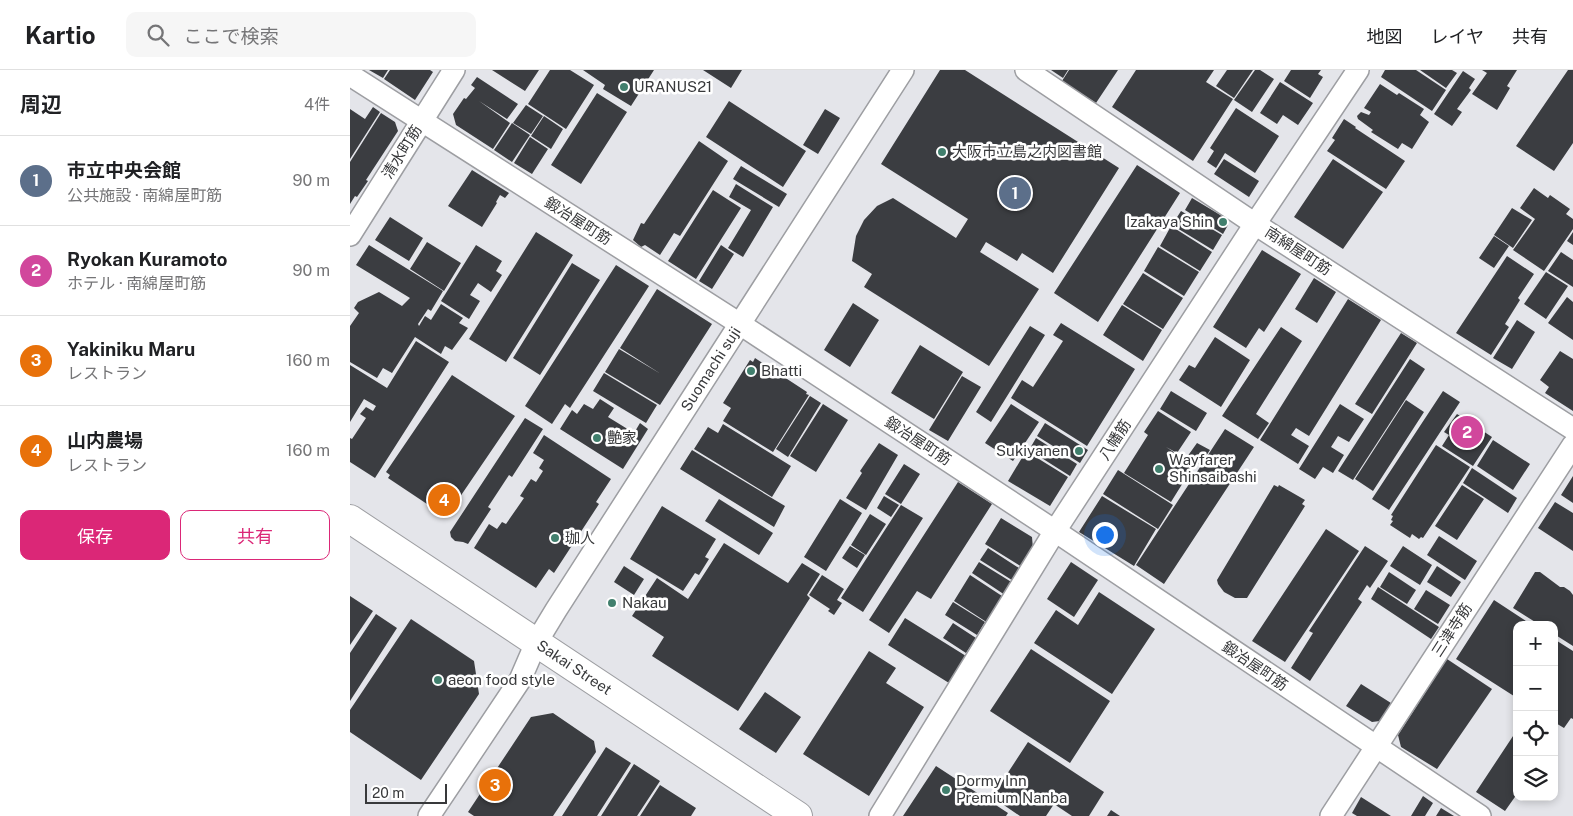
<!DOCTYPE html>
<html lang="ja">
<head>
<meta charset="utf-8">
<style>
	:root { --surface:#fff; --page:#f6f6f6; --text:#202124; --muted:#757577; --line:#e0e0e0; --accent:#db2777 }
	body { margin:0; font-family:"Public Sans","Noto Sans JP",sans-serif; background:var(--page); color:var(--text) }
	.controls { position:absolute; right:15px; bottom:15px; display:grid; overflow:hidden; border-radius:10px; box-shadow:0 2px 8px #0003 }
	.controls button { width:45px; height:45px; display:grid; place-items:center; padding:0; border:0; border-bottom:1px solid var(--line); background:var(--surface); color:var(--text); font:25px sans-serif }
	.scale { position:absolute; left:15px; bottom:12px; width:82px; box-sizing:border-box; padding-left:5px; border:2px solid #38393b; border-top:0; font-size:14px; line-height:18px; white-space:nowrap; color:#38393b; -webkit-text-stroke:4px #fff; paint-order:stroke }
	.you { position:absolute; left:754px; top:464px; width:18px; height:18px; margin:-12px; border:4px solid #fff; border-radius:50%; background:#1a73e8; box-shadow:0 0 0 8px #1a73e833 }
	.badge { display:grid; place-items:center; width:32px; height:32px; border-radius:50%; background:var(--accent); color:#fff; font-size:16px; font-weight:700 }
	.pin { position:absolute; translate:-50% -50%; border:2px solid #fff; box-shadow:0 1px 5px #0006 }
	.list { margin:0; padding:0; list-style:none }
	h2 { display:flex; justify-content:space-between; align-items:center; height:65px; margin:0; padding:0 20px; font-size:21px }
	h2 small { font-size:16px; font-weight:400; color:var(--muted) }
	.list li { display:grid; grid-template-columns:32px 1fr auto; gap:15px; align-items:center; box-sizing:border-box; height:90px; padding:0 20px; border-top:1px solid var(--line) }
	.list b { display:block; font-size:19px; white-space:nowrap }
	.list p { margin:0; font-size:16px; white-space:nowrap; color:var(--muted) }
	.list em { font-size:16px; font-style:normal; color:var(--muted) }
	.actions { display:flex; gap:10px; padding:15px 20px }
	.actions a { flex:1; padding:11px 0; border:1px solid var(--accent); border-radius:10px; text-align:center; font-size:18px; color:var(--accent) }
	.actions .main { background:var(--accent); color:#fff }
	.icon { flex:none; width:28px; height:28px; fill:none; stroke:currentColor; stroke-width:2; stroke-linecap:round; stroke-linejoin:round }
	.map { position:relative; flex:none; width:1223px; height:746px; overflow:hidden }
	header { display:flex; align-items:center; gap:30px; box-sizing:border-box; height:70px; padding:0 25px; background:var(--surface); border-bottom:1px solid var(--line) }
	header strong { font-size:24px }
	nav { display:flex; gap:28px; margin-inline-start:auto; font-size:18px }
	.search { width:350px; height:45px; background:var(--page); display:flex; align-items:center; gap:12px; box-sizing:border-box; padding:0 18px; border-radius:10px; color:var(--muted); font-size:19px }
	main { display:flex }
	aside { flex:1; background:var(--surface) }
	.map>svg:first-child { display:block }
	.building { fill:#3b3d41 }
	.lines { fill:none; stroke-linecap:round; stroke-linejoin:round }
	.street-casing { stroke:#9d9ea2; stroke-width:24 }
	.secondary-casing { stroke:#9d9ea2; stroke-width:30 }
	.street { stroke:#fff; stroke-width:21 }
	.secondary { stroke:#fff; stroke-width:28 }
	.poi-dot { fill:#417f6d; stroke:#fff; stroke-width:2 }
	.labels { text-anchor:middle; stroke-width:5; stroke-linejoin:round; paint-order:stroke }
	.poi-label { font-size:15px; fill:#38393b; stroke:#fff; text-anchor:start }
	.street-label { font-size:15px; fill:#38393b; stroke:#fff }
</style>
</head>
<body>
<header>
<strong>Kartio</strong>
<div class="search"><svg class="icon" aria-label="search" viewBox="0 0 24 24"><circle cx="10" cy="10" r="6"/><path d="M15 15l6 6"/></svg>ここで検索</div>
<nav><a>地図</a><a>レイヤ</a><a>共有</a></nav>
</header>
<main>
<aside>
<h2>周辺<small>4件</small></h2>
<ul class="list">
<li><span class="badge" style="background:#5c6f8a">1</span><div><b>市立中央会館</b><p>公共施設 · 南綿屋町筋</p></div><em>90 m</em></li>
<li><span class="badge" style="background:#d1479c">2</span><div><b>Ryokan Kuramoto</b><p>ホテル · 南綿屋町筋</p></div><em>90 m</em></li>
<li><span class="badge" style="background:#e8710a">3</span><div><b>Yakiniku Maru</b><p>レストラン</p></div><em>160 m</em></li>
<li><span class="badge" style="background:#e8710a">4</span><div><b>山内農場</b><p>レストラン</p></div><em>160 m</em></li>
</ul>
<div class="actions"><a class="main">保存</a><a>共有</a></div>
</aside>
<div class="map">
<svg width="1223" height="746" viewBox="0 0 1223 746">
	<rect width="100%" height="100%" fill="#e4e5ea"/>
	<path class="building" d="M19,0H38L33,8Z
		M40,0H80L83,2L65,30L34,9Z
		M142,0H189L175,21Z
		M200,0H220L244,15L216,59L178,34Z
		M233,0H304L281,36L253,19L255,15Z
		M353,0H392L381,18Z
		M590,0H615L769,98L703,203L672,183L667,191L636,172L630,182L689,219L639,296L514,217L522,204L502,191L506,166L514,150L527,136L543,128L606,168L618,149L531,94Z
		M701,0H718L713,8Z
		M719,0H768L746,33L712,11Z
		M786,0H864L856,12L883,29L843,91L762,37Z
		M877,0H903L884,28L866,16Z
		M905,0H910L924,9L902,42L884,30Z
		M941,0H971L968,4L973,7L960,28L934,11Z
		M1035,0H1066L1096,20L1082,41L1031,7Z
		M1070,0H1102L1107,3L1096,18Z
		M1132,0H1167L1157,16L1160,18L1147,40L1122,24L1137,3Z
		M1218,0H1223V73L1204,101L1166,76Z
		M1113,1L1125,9L1119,18L1121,20L1107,39L1112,42L1102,56L1084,44Z
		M127,7L168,34L157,49L129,31L160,53L143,79L106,55L103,44L114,28L116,29L125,18L121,15Z
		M930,12L963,33L948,55L933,45L927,54L910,43Z
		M1030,14L1047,25L1049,23L1074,39L1070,45L1079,52L1062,79L1052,73L1048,79L1021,62L1023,60L1008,49L1007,46L1011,42L1019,45L1021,42L1014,38Z
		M247,23L277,42L231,114L201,95Z
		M379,31L456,81L433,117L356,67Z
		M176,35L193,46L181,64L163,53Z
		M23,37L30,42L0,89V39L15,49Z
		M886,38L929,66L905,103L875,83L866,98L857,92L864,81L860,78Z
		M475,39L490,48L468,84L453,75Z
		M31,43L45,52L48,61L16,110L18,111L7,127L5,126L0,134V92Z
		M194,46L213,59L201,79L181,66Z
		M994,49L1006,57L1005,58L1055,91L1036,119L977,81L985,70L982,68Z
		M162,53L180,65L162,92L144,80Z
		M180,67L198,79L182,104L164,93Z
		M349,71L378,91L330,166L324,163L310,185L295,175L291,177L283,170L291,153L294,154Z
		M874,89L909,111L899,127L864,104Z
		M983,89L1033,122L993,179L944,147Z
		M787,95L830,123L748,252L704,223Z
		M391,96L437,124L429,137L383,109Z
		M122,100L159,123L155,128L150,125L146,132L147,133L132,157L98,136Z
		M386,114L423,137L393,187L378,178L401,140L379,127Z
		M1184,118L1198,128L1200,125L1220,139L1216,144L1223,149V159L1194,201L1163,180L1185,149L1170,138Z
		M363,120L391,138L346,209L318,191Z
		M842,128L877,149L878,155L873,164L835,140Z
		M1162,138L1182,150L1163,178L1144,165Z
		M831,141L872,165L863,180L822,155Z
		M40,147L73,168L59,191L25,170Z
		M821,156L862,182L850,201L810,176Z
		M186,162L223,185L156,292L119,269Z
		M1223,162V175L1217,171Z
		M1144,166L1159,176L1144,198L1129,188Z
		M77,172L111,193L94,221L60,199Z
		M19,175L93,221L81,241L78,239L68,254L69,256L75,246L81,250L91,234L113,248L109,253L118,258L102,280L95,276L91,284L65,267L42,303L33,298L27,308L0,292V256L9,243L4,238L8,232L29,222L52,236L60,228L6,195Z
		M126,175L152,191L146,201L152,205L141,222L128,213L120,225L130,231L119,249L91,231Z
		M371,175L384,184L362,219L349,211Z
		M808,177L849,202L834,226L794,201Z
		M912,180L951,204L914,262L909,258L896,278L863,257Z
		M1211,182L1223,190V217L1198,201Z
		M1157,186L1184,204L1168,228L1170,230L1155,254L1159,257L1141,285L1106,263Z
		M222,193L250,210L190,305L163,288Z
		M266,195L299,216L220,338L215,334L202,354L175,336Z
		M1196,202L1218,216L1196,249L1174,234Z
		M793,203L833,228L813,259L773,234Z
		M964,208L986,222L967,253L945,239Z
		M307,219L362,254L310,335L255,302L269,279L311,304L270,278Z
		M1217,227L1223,232V270L1198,253Z
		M998,229L1031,250L959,366L946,358L941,365L959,376L948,394L910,370Z
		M503,233L529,250L500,297L474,280Z
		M772,235L812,260L793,291L753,265Z
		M1167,250L1185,262L1162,299L1143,288Z
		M711,253L785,299L737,376L661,328L672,310L683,317L713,271L703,265Z
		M680,256L695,265L641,352L626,342Z
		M931,257L952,271L906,344L919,353L908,369L872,346Z
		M1051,263L1067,273L1022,344L1005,334Z
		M865,267L900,290L871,337L829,310L839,295L845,298Z
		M66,271L99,292L25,408L0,392V368L2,369L16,348L10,344L16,337L23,341L26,336L14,329L0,352V295L37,318Z
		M570,275L613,302L584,349L541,323Z
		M1210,281L1223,289V341L1195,323L1199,317L1190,310Z
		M405,288L429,304L428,306L430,307L431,305L457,322L456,324L459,325L423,382L373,351L381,338L373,333L400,290L403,292Z
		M1060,289L1075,299L1003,410L988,401Z
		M254,303L307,335L296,353L243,321Z
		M102,305L165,346L99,443L95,440L92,444L38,408L40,405L36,402Z
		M612,306L631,317L598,371L579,360Z
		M821,321L857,343L846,361L810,339Z
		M1093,321L1110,332L1039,440L1022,429Z
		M460,326L471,333L438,387L426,379Z
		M250,329L264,338L258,347L284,363L290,353L298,359L273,399L210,359L222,340L227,344L234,334L243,339Z
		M1056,330L1074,342L1023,421L1005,409Z
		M473,334L498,350L466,402L440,386Z
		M661,334L689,352L663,391L635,373Z
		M990,334L1014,349L999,372L988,366L981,377L994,385L983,403L973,397L965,409L949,399Z
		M808,341L841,362L827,383L816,377L844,395L821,432L774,403L798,365L794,362Z
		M1107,344L1142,367L1123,396L1092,376L1099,365L1094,362Z
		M175,348L193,359L162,407L159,405L138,437L141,439L118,474L113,472L105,471L101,467L100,462Z
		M695,353L738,380L730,393L687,366Z
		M373,354L441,396L422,427L344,379L358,357L368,363Z
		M875,359L904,377L814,514L786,495Z
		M194,365L261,409L246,432L249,434L204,503L199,499L186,518L124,478L139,454L147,459L152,452L156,454L174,428L170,426L181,409L186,412L193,401L189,398L194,390L183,383Z
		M686,368L727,394L720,406L679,380Z
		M1143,370L1180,394L1163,420L1127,396Z
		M529,373L548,385L516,440L496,428L512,403L510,401Z
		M847,373L860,380L850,395L837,387Z
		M1086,375L1120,397L1073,468L1071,467L1069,469L1062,464L1060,468L1040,455L1043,451L1041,450L1043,446L1041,445Z
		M342,380L435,436L424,457L330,399Z
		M676,381L718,407L700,436L658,411Z
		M554,394L570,404L551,434L535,424Z
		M1122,398L1167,428L1158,443L1113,413Z
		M768,400L823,435L808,459L753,424Z
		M1223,406V433L1211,425Z
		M608,412L642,434L581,529L567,521L539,563L519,550Z
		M924,415L928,417L929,415L955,430L952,434L955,436L897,528H885L874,522L868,514L867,510Z
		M1112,415L1134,429L1107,470L1085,456Z
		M534,426L549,435L541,447L527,438Z
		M752,426L806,459L784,496L729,462Z
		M369,429L423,463L409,485L355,451Z
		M490,429L512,443L476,501L454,487Z
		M1205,432L1223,443V481L1188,458Z
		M551,435L573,448L513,542L491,528Z
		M312,436L366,469L355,487L359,489L349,505L345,503L333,521L280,489Z
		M520,444L536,454L516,485L501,475Z
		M651,448L682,467L683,479L672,497L635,474Z
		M976,459L1009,481L935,592L902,571Z
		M1089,466L1127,491L1115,510L1077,485Z
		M374,473L438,513L452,493L470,504L457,525L460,528L388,641L302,586L314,567L282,546L307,508L338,529Z
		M500,476L515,485L507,498L492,488Z
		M1015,476L1038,491L1020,518L1017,515L1008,529L1012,532L960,611L941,598L963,563L959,561Z
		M1053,476L1082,495L1070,515L1040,496Z
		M638,478L672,500L665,512L630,490Z
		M629,492L663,513L655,525L622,503Z
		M721,492L748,510L724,547L697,529Z
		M274,496L294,509L284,525L264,512Z
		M1087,496L1111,512L1101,527L1077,512Z
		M1039,502L1066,520L1057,534L1030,517Z
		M1185,502H1190L1210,517H1214L1220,521L1223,525V576L1204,564V555H1190L1163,538Z
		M472,505L494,519L487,530L492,533L484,545L478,541L480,539L459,525Z
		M620,505L652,526L653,529L638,553L604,531Z
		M1028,517L1089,557L1081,569L1021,529Z
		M1076,520L1100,535L1088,554L1064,539Z
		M749,522L805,559L762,624L684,573L706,540L728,555Z
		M0,526L23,541L0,575Z
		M1144,530L1182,555H1167V628L1106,589Z
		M603,532L635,552L627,565L595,545Z
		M26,544L47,558L0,631V583Z
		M555,548L616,586L599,613L538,575Z
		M61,549L124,591L129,624L71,710L0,662V640Z
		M603,553L626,568L616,583L593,568Z
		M1204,569L1223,581V649L1221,648L1214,658L1204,652Z
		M681,579L760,631L720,693L640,641Z
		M519,581L546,598L536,613L574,637L519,726L453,684Z
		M1097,589L1142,619L1087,699L1051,677L1048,665Z
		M1011,614L1041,633L1030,651L1022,652L996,636Z
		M415,622L451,647L426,683L389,659Z
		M203,643L244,671L246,682L203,746H124L118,742L181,647Z
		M1167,660V724L1155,741L1126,722Z
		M678,672L754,722L739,746H722L704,734L696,746H670L642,727Z
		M256,677L281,693L247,746H212Z
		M284,694L310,711L287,746H251Z
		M586,696L658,743L656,746H553Z
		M310,715L346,738L341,746H290Z
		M1073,726L1083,733L1075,746H1061Z
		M1011,727L1041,746H1007L1002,743Z
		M1091,738L1104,746H1086Z
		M761,740L770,746H757Z"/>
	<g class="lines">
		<g class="street-casing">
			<g id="street">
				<path d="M676,0L905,154L1223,359"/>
				<path d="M0,5L390,254L705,461L1130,746"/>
				<path d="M0,165L104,0"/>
				<path id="s1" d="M79,746L170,610L186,573L206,540L553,0"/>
				<path d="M530,746L705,461L905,154L1008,0"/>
				<path d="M981,746L1223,375"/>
			</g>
		</g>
		<g class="secondary-casing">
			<g id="secondary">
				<path id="s2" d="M0,449L448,746"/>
			</g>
		</g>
		<use href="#street" class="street"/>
		<use href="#secondary" class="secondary"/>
	</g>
	<g class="poi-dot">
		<circle cx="274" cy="17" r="5"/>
		<circle cx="592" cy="82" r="5"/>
		<circle cx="873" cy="152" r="5"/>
		<circle cx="401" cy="301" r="5"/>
		<circle cx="247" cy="368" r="5"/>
		<circle cx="729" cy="381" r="5"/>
		<circle cx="809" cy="399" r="5"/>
		<circle cx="205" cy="468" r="5"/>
		<circle cx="262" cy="533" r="5"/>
		<circle cx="88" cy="610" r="5"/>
		<circle cx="596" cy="720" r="5"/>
	</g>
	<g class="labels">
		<g class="poi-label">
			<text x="284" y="22">URANUS21</text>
			<text x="602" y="87">大阪市立島之内図書館</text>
			<text x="863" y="157" text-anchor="end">Izakaya Shin</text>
			<text x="411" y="306">Bhatti</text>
			<text x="257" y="373">艶家</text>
			<text x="719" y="386" text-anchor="end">Sukiyanen</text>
			<text x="819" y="395">Wayfarer<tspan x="819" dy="17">Shinsaibashi</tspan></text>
			<text x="215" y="473">珈人</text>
			<text x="272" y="538">Nakau</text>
			<text x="98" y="615">aeon food style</text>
			<text x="606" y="716">Dormy Inn<tspan x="606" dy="17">Premium Nanba</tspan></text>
		</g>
		<g class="street-label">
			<text transform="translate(52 82) rotate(-58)" y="5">清水町筋</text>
			<text transform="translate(228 151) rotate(32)" y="5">鍛冶屋町筋</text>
			<text transform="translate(948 181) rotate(33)" y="5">南綿屋町筋</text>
			<text dy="5" stroke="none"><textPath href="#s1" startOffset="529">Suomachi suji</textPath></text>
			<text transform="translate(765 370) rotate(-57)" y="5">八幡筋</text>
			<text transform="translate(568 371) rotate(33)" y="5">鍛冶屋町筋</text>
			<text transform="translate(1102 560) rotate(-57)" y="5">三津寺筋</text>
			<text transform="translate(905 596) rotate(34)" y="5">鍛冶屋町筋</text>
			<text dy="5" stroke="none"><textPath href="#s2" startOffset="269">Sakai Street</textPath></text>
		</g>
	</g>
</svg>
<div class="controls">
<button>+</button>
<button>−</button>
<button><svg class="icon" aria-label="locate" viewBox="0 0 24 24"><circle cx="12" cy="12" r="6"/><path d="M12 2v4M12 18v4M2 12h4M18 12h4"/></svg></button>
<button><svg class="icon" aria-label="layers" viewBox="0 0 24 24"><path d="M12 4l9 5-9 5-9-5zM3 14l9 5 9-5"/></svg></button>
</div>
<div class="scale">20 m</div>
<div class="you"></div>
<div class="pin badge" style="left:665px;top:123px;background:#5c6f8a">1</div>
<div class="pin badge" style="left:1117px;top:362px;background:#d1479c">2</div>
<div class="pin badge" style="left:145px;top:715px;background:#e8710a">3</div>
<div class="pin badge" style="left:94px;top:430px;background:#e8710a">4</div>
</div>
</main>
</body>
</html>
